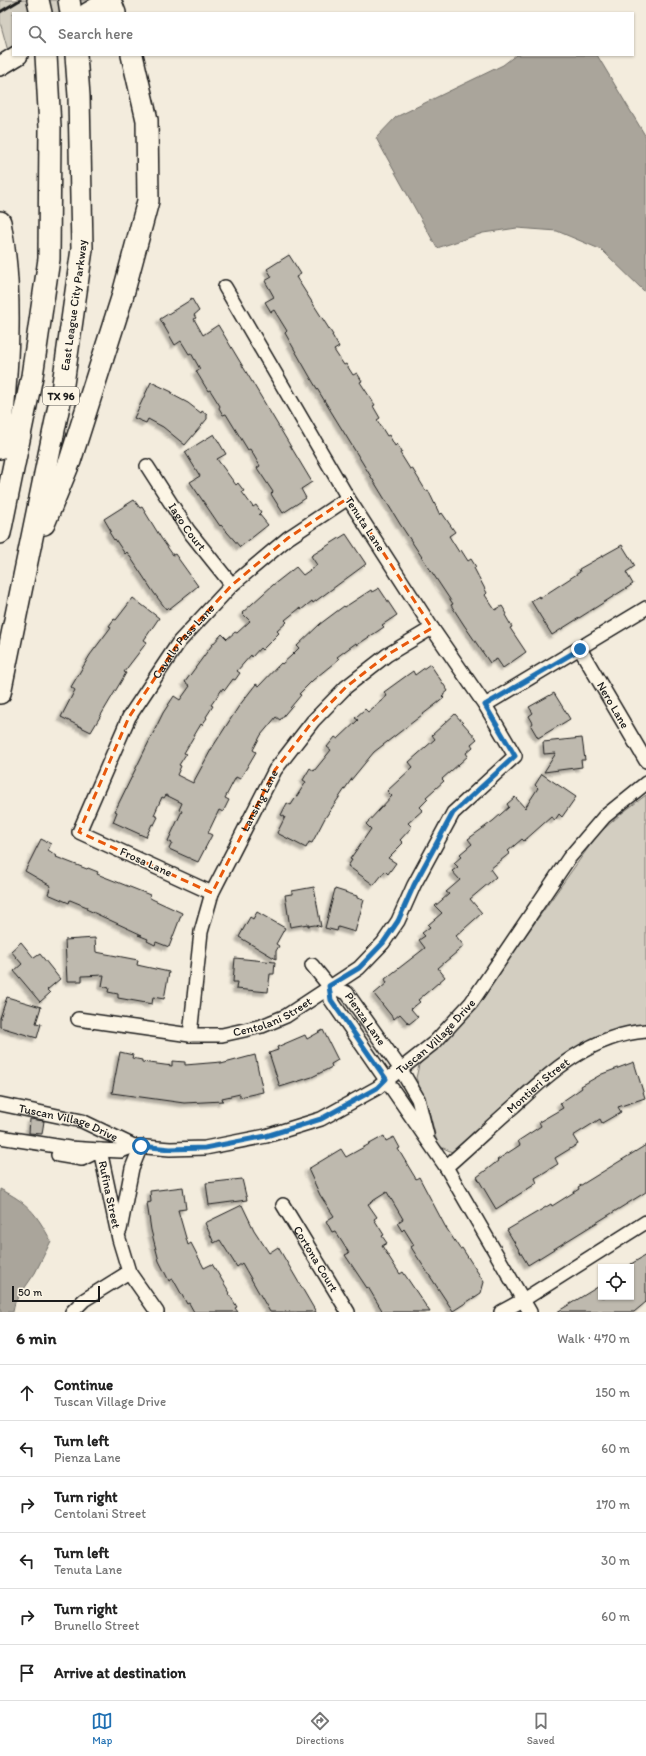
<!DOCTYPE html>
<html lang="en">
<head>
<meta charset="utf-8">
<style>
	:root { --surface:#fff; --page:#f2f2f2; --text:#222; --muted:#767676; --line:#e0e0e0; --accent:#1f6fb2 }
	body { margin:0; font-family:Itim,sans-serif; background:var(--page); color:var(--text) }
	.controls { position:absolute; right:12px; bottom:12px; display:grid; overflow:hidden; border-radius:0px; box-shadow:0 1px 3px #0004 }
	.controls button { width:36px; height:36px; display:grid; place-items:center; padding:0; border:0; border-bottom:1px solid var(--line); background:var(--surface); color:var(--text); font:20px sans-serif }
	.scale { position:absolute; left:12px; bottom:10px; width:88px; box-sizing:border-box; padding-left:4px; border:2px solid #1c1c1c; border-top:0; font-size:11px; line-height:14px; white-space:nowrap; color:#1c1c1c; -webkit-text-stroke:3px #fcf5e5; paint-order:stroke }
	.stop { position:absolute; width:12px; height:12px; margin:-9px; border:3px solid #1f6fb2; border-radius:50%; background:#fff }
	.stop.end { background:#1f6fb2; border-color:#fff; box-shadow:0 1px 4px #0008 }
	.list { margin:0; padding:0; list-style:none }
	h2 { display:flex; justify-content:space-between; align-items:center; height:52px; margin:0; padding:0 16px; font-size:17px }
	h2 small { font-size:13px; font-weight:400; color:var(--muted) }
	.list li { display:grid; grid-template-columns:26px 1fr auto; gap:12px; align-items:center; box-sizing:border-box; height:56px; padding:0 16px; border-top:1px solid var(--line) }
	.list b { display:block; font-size:15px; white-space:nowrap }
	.list p { margin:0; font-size:13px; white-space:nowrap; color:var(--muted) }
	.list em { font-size:13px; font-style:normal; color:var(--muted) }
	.icon { flex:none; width:22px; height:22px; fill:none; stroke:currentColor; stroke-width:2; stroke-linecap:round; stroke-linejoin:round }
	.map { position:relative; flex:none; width:646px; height:1312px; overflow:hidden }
	.search { position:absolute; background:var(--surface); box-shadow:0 1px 3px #0004; left:12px; right:12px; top:12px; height:44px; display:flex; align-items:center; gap:10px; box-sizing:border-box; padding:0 14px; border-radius:0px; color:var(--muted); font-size:15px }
	.sheet { height:388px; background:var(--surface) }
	nav { display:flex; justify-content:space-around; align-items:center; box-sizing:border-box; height:56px; border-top:1px solid var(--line); background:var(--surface); font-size:11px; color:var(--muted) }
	nav a { display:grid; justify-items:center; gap:2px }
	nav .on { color:var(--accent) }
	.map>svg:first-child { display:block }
	.green { fill:#d3cec1; stroke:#78756e }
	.water { fill:#aaa59b; stroke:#716e68 }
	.building { fill:#beb9ae; stroke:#1c1c1c; filter:url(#shadow) }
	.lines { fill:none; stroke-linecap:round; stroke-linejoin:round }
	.street-casing { stroke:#1c1c1c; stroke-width:16 }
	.secondary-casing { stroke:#1c1c1c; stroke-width:22 }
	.primary-casing { stroke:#1c1c1c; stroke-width:24 }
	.street { stroke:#fcf5e5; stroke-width:13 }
	.secondary { stroke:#fcf5e5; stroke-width:19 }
	.primary { stroke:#fcf5e5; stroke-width:21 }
	.rail { stroke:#1c1c1c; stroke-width:3 }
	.route { stroke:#1f6fb2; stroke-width:5 }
	.marked { fill:none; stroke:#e8590c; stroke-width:3; stroke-dasharray:8 5; stroke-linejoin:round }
	.labels { text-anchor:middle; stroke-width:3; stroke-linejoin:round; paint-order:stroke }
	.shield { fill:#fcf5e5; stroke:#5f5d58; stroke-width:1 }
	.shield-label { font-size:11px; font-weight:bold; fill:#1c1c1c }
	.street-label { font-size:12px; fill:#1c1c1c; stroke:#fcf5e5 }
</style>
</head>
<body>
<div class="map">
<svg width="646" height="1312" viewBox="0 0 646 1312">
	<defs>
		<filter id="shadow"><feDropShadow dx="-3.5" dy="3.5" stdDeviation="1" flood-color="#0004"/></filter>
	</defs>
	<rect width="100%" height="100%" fill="#f3ecdd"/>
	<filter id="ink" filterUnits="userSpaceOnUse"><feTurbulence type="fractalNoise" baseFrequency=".025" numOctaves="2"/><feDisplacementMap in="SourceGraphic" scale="8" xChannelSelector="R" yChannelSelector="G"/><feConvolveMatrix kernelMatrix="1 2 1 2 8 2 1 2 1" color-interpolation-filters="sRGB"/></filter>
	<g filter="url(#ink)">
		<path class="green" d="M0,0H90L69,13H13V47L8,51L0,22Z
			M646,795V1027L574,1050L543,1072L456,1150L452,1152L441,1147L437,1142L428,1107L416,1078L419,1065L454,1031L477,1004L598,834L621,814Z"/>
		<path class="water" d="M516,55H597L646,137V293L602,250L557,231L517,228L483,233L437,248L376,138L396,117L503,65Z
			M0,1189C28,1203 36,1213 51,1241L35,1273L15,1302L13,1312H0Z"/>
		<path class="building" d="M289,255L301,274L296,277L333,335H332L339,347L334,350L344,365L346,364L353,375L357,373L362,381L360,382L375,405L373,406L380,418L377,420L387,436L389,435L395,446L397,444L402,452L400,453L410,469L412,468L426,491L428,490L440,515L442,513L455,532L449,536L459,552L461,550L468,561L471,559L476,567L474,568L487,593L485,595L495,610L502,606L507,614L505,615L512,627L510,628L526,652L503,668L497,659L490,663L464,625L451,605L453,604L400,524L313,382L285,333L287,331L274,310L271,312L265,302L274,297L265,281L272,277L267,269Z
			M192,299L199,311L194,315L196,318L194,319L203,335L218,325L312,482L301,489L306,498L283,513L271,494L273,492L257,468L260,466L250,449L248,450L226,414L223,415L219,408L220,406L210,390L208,391L196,371L200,369L191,353L189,354L181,341L175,345L160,319Z
			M151,382L172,392L171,394L188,403L201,413L202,411L207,415V419L185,445L163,427L148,419L146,423L134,418Z
			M214,434L226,454L217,459L236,485L238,483L244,491L242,492L253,507L256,505L261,512L259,514L268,525L240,547L221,525L220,526L190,482L200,476L185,452Z
			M134,500L140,508L142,507L161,538L173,555L175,554L198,586L169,609L168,607L166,609L154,593L127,552L125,554L115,539L114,540L109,532L111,531L104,519Z
			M346,534L366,564L313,603L312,601L301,610L300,608L285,620L287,622L277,631L279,633L262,650L260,648L252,657L251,655L237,671L240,673L235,680L233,679L225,690L223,688L211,705L213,706L206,717L207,718L202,725L201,724L184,753L186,754L179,765L181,766L177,775L193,783L212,748L239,706L256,684L259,686L281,663L282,664L291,656L299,648L297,646L320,624L344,606L345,607L371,590L372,592L379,588L397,615L382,625L384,627L357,645L356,643L337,657L339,659L313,680L299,694L301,695L280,720L276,717L261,735L253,750L256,752L240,779L236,777L225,798L229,800L223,812L219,810L208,833L212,835L198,862L169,849L172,843L168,841L182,811L179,810L182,803L166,795L164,798L162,797L154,815L158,817L154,825L152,824L146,837L113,822L117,812L115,811L163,713L174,696L180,700L190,686L185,682L212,645L222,634L227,639L235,632L237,633L250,621L242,613L273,585L296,567L303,575L317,565L311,556Z
			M622,545L635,566L626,572L633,584L552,635L531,601L539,596L540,598L580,572L579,569Z
			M133,598L159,618L144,640L147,642L124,672L126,673L91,732L61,717L75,690L71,687L90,655L111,627L109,626L114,619L116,620Z
			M430,664L448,691L442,696L444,698L374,752L351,780L325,818L312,843L309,842L306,848L277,833L285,817L281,815L287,803L291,805L306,782L303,780L310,768L314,771L331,750L327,747L335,737L338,739L358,720L355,718L365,709L368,712L387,696L384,692L413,671L415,675Z
			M554,693L570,719L538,738L531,726L533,723L529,716L533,713L529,707Z
			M455,714L477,739L471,744L473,747L466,753L468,756L442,779L444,781L426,797L428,799L420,807L423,810L408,823L412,827L400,840L403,843L388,858L396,863L388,874L385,871L374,885L348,866L352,860L350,859L371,829L366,824L392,796L387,791L413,767L409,762L435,739L432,735Z
			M582,738L585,760H581L582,767L544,772L556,753L544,754L543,742Z
			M542,774L576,797L562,817L559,814L555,820L551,817L524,841L522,839L508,851L510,853L490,869L496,877L470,899L482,913L456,936L464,946L438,968L445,977L418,1000L420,1002L411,1009L418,1017L409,1024L400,1014L394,1019L374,994L387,983L385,979L425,948L419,940L425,936L422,933L430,927L428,925L442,913L435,906L449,894L446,892L460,880L452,871L458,867L454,863L462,856L460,854L472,844L468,839L493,821L509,807L507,804L515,797L525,808L538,788L535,785Z
			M41,839L51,844L48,850L57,856L56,857L87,869L88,868L98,872L97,874L150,895L149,897L152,899L182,913L169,947L156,942L155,945L147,941L148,939L138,935H142L86,909L87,907L70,900L69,903L48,894L51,886L25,871Z
			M314,887L321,927L315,925L308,926V924L290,927L285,895L292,894V891Z
			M335,889L357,896V898L364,900L355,932L338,927L337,931L325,928Z
			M257,912L285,928L276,944L279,946L276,951V959L239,937L250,917L253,919Z
			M95,938L96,952L138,960L137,965L169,972L164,999L153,997L152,1004L118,998V994L108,992L109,988L102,986L104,975L82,976V981H67L65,940Z
			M21,942L34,958L40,954L60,979L47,990L50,993L40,1002L14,971L22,964L11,951Z
			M235,958L275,962L274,974H270L268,992L236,989L237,982H233Z
			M7,997L41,1007L36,1023L41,1024L37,1038L0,1027V1018Z
			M323,1030L338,1060L331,1064L332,1067L312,1077L280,1087L269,1053L278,1050L277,1047L305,1035L307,1039Z
			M120,1052L133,1055L132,1058L142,1060V1062L172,1066V1061L185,1062V1065L221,1062V1064L255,1055L263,1092L240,1097V1094L222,1098L223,1101L184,1103L112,1093Z
			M634,1062L645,1098L618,1107L621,1112L602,1123L600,1119L573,1136L578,1144L555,1158L558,1164L535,1178L537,1183L496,1209L477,1177L498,1161L497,1160L520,1145L518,1141L541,1126L539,1122L563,1108L560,1103L582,1088L581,1086L602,1074Z
			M30,1119L44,1121L42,1134L29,1133Z
			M384,1136L386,1141L394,1137L400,1148L398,1149L416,1179L419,1177L445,1226L460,1249L462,1248L484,1282L481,1293L453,1311L416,1255L411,1247L414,1245L404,1229L402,1231L397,1223L403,1219L387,1192L368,1204L377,1217L374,1219L384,1235L382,1236L387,1243L382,1246L400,1274L403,1272L430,1312H383L368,1287L367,1288L345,1255L349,1253L335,1231L332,1232L326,1221L334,1216L320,1195L308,1169L341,1149L346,1157Z
			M646,1145V1192L528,1265L507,1230L551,1204L552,1206L579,1189L578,1187Z
			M242,1179L247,1200L209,1205L206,1183Z
			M183,1187L186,1209L178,1210L188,1245L191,1243L204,1268L212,1264L230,1293L229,1294L237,1307L235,1308L238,1312H194L189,1303L187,1304L173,1279L169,1281L159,1261L151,1230L147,1203L151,1202L150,1191Z
			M242,1205L254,1230L269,1253L278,1247L316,1312H270L242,1263L237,1267L220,1240L214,1243L205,1223Z
			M646,1255V1302L634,1312H557L601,1285V1297H631V1264Z"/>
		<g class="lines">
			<g class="street-casing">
				<g id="street">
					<path id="s1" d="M147,466L188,530L232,585"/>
					<path id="s2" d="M580,649L646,761"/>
					<path d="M485,705L646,608"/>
					<path id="s3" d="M212,893L79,832L129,717L179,642L232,585L288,538L348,498"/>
					<path id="s4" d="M312,965L329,986L347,993L400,1068L418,1099L427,1135"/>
					<path d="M329,986L331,1000L446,1167L530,1312"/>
					<path id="s5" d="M78,1019L190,1035H222L262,1026L286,1016L359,968L383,943L398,921L414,885L453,813L515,756L485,705L432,628L348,498L225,287"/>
					<path id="s6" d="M190,1035L201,932L212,893L275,770L313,721L346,687L387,655L432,628"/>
					<path id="s7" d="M0,1104L82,1121L134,1146"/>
					<path id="s8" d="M0,1137L69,1148L100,1150L121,1151L134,1146L170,1149L205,1148L266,1136L321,1119L377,1088L435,1042L471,1003L569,858L604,817L646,783"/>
					<path id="s9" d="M58,1155L82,1159L100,1150L119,1239L129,1272L157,1312"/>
					<path id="s10" d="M446,1167C469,1147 491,1126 514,1106C552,1071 591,1035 646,1031"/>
					<path id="s11" d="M283,1205L348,1312"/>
					<path d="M120,1230L132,1168L141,1146"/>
					<path d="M72,1312L84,1300L129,1272"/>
					<path d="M501,1312L523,1300L646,1222"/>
				</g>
			</g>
			<g class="secondary-casing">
				<path id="secondary" d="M87,13L109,0
					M0,66L18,55"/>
			</g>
			<g class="primary-casing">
				<g id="primary">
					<path d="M38,0L41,13"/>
					<path d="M69,0L71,13"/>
					<path d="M110,0L115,13"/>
					<path d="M0,222C14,297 7,373 0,448"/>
					<path d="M44,524L70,461L122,298L148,201L147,120L132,55"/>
					<path d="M0,533L32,376L49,259L50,127L46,55"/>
					<path id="s12" d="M0,693L62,391L82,249L79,96L76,55"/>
				</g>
			</g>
			<use href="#street" class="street"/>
			<use href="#secondary" class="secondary"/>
			<use href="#primary" class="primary"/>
			<path class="rail" d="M0,12L20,0"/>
		</g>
	</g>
	<g class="lines" filter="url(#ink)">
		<path class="route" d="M141,1146L170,1149L205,1148L266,1136L321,1119L377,1088L386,1079L331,1000L329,986L359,968L383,943L398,921L414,885L453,813L515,756L485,705L580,649"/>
	</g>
	<path class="marked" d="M348,498L432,628L387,655L346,687L313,721L275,770L212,893L79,832L129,717L179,642L232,585L288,538Z"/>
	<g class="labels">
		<rect class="shield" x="43" y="387" width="36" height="18" rx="3"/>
		<g class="shield-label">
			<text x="61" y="400">TX 96</text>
		</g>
		<g class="street-label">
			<text dy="4" stroke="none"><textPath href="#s12" startOffset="395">East League City Parkway</textPath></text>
			<text transform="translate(365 524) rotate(57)" y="4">Tenuta Lane</text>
			<text dy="4" stroke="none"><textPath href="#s1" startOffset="73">Iago Court</textPath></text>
			<text dy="4" stroke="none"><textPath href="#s3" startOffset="365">Cavallo Pass Lane</textPath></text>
			<text dy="4" stroke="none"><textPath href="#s2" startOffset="65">Nero Lane</textPath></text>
			<text dy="4" stroke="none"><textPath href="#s6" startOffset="248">Lansing Lane</textPath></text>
			<text transform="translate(146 862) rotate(24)" y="4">Frosa Lane</text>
			<text dy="4" stroke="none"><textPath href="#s5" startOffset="199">Centolani Street</textPath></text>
			<text dy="4" stroke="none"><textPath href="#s4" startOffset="78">Pienza Lane</textPath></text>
			<text dy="4" stroke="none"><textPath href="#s8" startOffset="469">Tuscan Village Drive</textPath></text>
			<text dy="4" stroke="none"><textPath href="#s10" startOffset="123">Montieri Street</textPath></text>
			<text dy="4" stroke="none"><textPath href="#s7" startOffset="71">Tuscan Village Drive</textPath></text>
			<text dy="4" stroke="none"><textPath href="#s9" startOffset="90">Rufina Street</textPath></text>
			<text dy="4" stroke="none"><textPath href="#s11" startOffset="63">Cortona Court</textPath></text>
		</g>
	</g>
</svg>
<div class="controls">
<button><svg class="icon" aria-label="locate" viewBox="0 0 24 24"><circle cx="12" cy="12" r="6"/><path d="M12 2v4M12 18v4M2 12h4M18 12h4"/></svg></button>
</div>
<div class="scale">50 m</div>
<div class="stop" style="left:141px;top:1146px"></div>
<div class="stop end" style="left:580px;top:649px"></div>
<div class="search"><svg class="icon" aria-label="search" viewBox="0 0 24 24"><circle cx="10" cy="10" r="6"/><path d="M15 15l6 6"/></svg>Search here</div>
</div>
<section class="sheet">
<h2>6 min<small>Walk · 470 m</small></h2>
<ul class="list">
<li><svg class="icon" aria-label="ahead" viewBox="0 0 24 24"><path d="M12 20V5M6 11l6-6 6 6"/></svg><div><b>Continue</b><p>Tuscan Village Drive</p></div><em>150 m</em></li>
<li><svg class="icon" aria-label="left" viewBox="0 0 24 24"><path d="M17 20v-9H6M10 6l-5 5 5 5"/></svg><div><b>Turn left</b><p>Pienza Lane</p></div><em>60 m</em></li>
<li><svg class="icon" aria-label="right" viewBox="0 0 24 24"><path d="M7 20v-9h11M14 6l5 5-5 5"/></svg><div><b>Turn right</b><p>Centolani Street</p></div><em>170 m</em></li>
<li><svg class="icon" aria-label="left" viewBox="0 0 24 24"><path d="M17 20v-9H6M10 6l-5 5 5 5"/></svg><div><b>Turn left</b><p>Tenuta Lane</p></div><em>30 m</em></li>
<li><svg class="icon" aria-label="right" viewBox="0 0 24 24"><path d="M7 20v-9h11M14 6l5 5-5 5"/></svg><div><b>Turn right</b><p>Brunello Street</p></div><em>60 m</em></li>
<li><svg class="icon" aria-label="arrive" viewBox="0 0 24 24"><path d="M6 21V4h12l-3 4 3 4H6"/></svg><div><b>Arrive at destination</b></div></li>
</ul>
</section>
<nav>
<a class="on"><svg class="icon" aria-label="map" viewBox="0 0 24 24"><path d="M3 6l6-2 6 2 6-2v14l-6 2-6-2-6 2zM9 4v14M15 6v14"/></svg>Map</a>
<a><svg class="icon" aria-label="directions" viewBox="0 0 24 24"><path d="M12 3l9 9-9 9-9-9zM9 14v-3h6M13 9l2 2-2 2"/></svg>Directions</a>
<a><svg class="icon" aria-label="saved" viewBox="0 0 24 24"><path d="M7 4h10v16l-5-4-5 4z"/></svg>Saved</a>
</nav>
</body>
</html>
